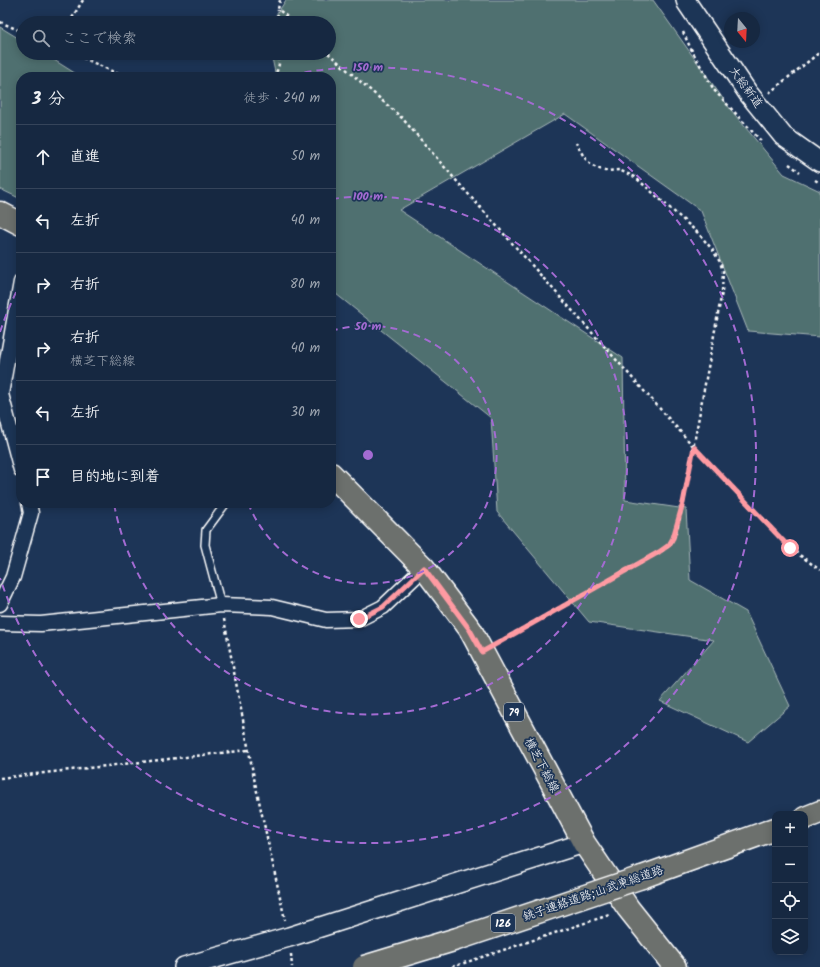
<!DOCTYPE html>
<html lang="ja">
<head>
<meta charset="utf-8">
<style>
	:root { --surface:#162841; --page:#1f3048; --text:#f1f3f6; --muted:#9ea6b1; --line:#35445a }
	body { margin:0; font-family:Kalam,"Klee One",sans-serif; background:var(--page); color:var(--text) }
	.controls { position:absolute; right:12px; bottom:12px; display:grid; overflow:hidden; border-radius:8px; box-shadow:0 2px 10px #0003 }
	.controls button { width:36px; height:36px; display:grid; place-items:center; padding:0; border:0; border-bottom:1px solid var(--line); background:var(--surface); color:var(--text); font:20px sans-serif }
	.compass { position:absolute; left:724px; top:12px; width:36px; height:36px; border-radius:50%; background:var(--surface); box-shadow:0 2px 10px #0003; rotate:162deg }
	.stop { position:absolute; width:12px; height:12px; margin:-9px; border:3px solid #ff9aa2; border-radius:50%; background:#fff }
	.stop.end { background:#ff9aa2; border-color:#fff; box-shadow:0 1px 4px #0008 }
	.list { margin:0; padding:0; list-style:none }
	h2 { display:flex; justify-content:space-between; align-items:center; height:52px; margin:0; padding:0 16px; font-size:17px }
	h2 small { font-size:13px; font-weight:400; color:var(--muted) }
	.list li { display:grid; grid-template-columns:26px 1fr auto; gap:12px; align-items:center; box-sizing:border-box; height:64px; padding:0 16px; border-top:1px solid var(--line) }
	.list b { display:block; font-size:15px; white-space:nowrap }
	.list p { margin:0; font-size:13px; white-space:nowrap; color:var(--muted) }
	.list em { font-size:13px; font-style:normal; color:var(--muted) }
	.icon { flex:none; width:22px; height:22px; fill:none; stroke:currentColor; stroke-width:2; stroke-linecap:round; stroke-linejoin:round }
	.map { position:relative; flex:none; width:820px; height:967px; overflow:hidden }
	.search { position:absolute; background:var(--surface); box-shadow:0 2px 10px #0003; left:16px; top:16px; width:320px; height:44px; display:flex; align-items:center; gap:10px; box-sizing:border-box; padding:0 14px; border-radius:22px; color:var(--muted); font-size:15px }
	.panel { position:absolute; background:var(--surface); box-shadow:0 2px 10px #0003; left:16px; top:72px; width:320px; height:436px; border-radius:16px }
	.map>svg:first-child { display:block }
	.green { fill:#507070; stroke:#a8b8b8 }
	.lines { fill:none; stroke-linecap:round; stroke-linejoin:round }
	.lane-casing { stroke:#fff; stroke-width:10 }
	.street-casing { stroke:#fff; stroke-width:17 }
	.secondary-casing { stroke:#fff; stroke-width:22 }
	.primary-casing { stroke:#fff; stroke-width:25 }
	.highway-casing { stroke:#fff; stroke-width:25 }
	.path { stroke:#fff; stroke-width:2.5; stroke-dasharray:3 3; stroke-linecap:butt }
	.lane { stroke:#1d3557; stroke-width:7 }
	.street { stroke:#1d3557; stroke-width:14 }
	.secondary { stroke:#1d3557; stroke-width:19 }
	.primary { stroke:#6c706d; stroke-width:22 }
	.highway { stroke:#6c706d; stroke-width:22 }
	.highway-bridge-casing { stroke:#fff; stroke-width:25; stroke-linecap:butt }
	.highway-bridge { stroke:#6c706d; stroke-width:22 }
	.route { stroke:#ff9aa2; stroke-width:5 }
	.ring { fill:none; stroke:#a36bd2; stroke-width:2; stroke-dasharray:7 5 }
	.labels { text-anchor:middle; stroke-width:3.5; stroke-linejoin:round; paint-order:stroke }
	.shield { fill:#1d3557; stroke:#bbc2cd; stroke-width:1 }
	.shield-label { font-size:11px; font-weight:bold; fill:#fff }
	.street-label { font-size:12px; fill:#fff; stroke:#1d3557 }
	.centre { fill:#a36bd2; stroke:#1d3557; stroke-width:2 }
	.ring-label { font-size:12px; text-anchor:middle; font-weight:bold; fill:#a36bd2; stroke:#1d3557; stroke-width:3.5; stroke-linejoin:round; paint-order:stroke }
</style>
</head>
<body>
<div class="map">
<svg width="820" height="967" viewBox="0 0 820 967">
	<rect width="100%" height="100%" fill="#1d3557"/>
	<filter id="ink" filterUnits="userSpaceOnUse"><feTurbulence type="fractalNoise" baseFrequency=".025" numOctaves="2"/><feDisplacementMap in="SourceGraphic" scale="8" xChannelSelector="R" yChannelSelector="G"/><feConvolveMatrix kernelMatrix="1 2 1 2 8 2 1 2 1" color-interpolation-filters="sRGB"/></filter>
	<g filter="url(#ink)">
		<path class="green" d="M286,0H653L731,110L784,174L820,191V337L748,331L701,211L565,114L399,210L623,358L625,500L686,509L690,580L746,612L790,706L748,742L660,701L714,640L589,622L497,512L491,418L331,290V77H276L271,53H329V23H271Z
			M0,27L23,41V53H43L81,77H21V199L0,189Z"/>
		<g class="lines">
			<g class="lane-casing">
				<path id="lane" d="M221,605L205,545L206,530L226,503"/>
			</g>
			<g class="street-casing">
				<path id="street" d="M21,282L1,394L21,470
					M0,604L13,577L31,513L29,503
					M0,623L41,624L221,605L272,607L326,620L359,619L383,607L424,568"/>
			</g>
			<g class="secondary-casing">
				<path id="secondary" d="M686,0L687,3L748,93L783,136L820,162
					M184,967L289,937L584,843"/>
			</g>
			<g class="primary-casing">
				<path id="primary" d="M0,213L21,224
					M331,474L424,568L470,629L584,843L628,908L675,967"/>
			</g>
			<g class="highway-casing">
				<path id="highway" d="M805,818L820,812
					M642,877L775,829"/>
			</g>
			<path class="path" d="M280,0L278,9L294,23
				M0,22L23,32
				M69,23L83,0
				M277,23L278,10
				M683,32L690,47L714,90L762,142
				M72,53L125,77
				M328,53L402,118L454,178L694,447L790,548L820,570
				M273,77C279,70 280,62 279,53
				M769,93L820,52
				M789,164L800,172
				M815,180L820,183
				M224,619L254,778L285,920
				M499,642L659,552C663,550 667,547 670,544C677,534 680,515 683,503L722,292L723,271L720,262L712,249L698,233L635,177L619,170L605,171L592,166L584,157L576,143
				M0,778L248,750
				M291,954L292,967
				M452,967L609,915"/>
			<use href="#lane" class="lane"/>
			<use href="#street" class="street"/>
			<use href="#secondary" class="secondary"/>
			<use href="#primary" class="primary"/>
			<use href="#highway" class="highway"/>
			<g class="highway-bridge-casing">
				<path id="highway-bridge" d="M364,967L457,939L642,877"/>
			</g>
			<use href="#highway-bridge" class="highway-bridge"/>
		</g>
	</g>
	<g class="lines" filter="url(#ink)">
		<path class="route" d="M359,619L383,607L424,568L470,630L482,652L659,552L669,545L673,538L683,503L694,447L790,548"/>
	</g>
	<g class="ring">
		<path d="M331 331A129 129 0 1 1 248 503"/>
		<path d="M332 199A259 259 0 1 1 114 504"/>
		<path d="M0 332A388 388 0 0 1 21 282M281 77A388 388 0 1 1 0 578"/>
	</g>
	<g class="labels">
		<g class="shield">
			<rect x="504" y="703" width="20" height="18" rx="3"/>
			<rect x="491" y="914" width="24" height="18" rx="3"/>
		</g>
		<g class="shield-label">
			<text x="514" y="716">79</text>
			<text x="503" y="927">126</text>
		</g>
		<g class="street-label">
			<text transform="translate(746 87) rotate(54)" y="4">大総新道</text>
			<text transform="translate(542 765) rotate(62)" y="4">横芝下総線</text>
			<text transform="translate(593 893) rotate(-19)" y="4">銚子連絡道路;山武東総道路</text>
		</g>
	</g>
	<circle cx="368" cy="455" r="6" class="centre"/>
	<g class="ring-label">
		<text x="368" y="71">150 m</text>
		<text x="368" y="200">100 m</text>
		<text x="368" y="330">50 m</text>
	</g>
</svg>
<div class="controls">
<button>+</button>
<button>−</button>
<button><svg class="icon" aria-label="locate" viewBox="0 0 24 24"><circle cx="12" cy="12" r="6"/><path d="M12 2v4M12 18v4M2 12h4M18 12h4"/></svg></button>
<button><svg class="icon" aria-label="layers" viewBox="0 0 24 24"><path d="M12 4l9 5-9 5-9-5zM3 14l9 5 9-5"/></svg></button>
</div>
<svg class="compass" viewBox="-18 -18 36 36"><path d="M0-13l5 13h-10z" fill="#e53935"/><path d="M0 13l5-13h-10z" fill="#9ea6b1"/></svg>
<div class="stop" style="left:790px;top:548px"></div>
<div class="stop end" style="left:359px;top:619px"></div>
<div class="search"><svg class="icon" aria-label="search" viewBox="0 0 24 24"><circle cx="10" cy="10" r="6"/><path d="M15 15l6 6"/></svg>ここで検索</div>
<section class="panel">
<h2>3 分<small>徒歩 · 240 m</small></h2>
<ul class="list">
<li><svg class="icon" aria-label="ahead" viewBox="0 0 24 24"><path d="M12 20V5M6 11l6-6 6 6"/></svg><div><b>直進</b></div><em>50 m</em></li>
<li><svg class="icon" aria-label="left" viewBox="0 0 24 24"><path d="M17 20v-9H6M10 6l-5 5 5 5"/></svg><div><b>左折</b></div><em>40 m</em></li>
<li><svg class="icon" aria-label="right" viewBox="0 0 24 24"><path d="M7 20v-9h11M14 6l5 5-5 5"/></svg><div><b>右折</b></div><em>80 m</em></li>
<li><svg class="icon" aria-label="right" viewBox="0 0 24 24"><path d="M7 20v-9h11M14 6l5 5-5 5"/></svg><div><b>右折</b><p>横芝下総線</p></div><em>40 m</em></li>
<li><svg class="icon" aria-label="left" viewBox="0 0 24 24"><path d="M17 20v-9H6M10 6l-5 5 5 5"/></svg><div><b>左折</b></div><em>30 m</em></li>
<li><svg class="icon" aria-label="arrive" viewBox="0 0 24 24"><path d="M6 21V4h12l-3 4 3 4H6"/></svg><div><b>目的地に到着</b></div></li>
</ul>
</section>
</div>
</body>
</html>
